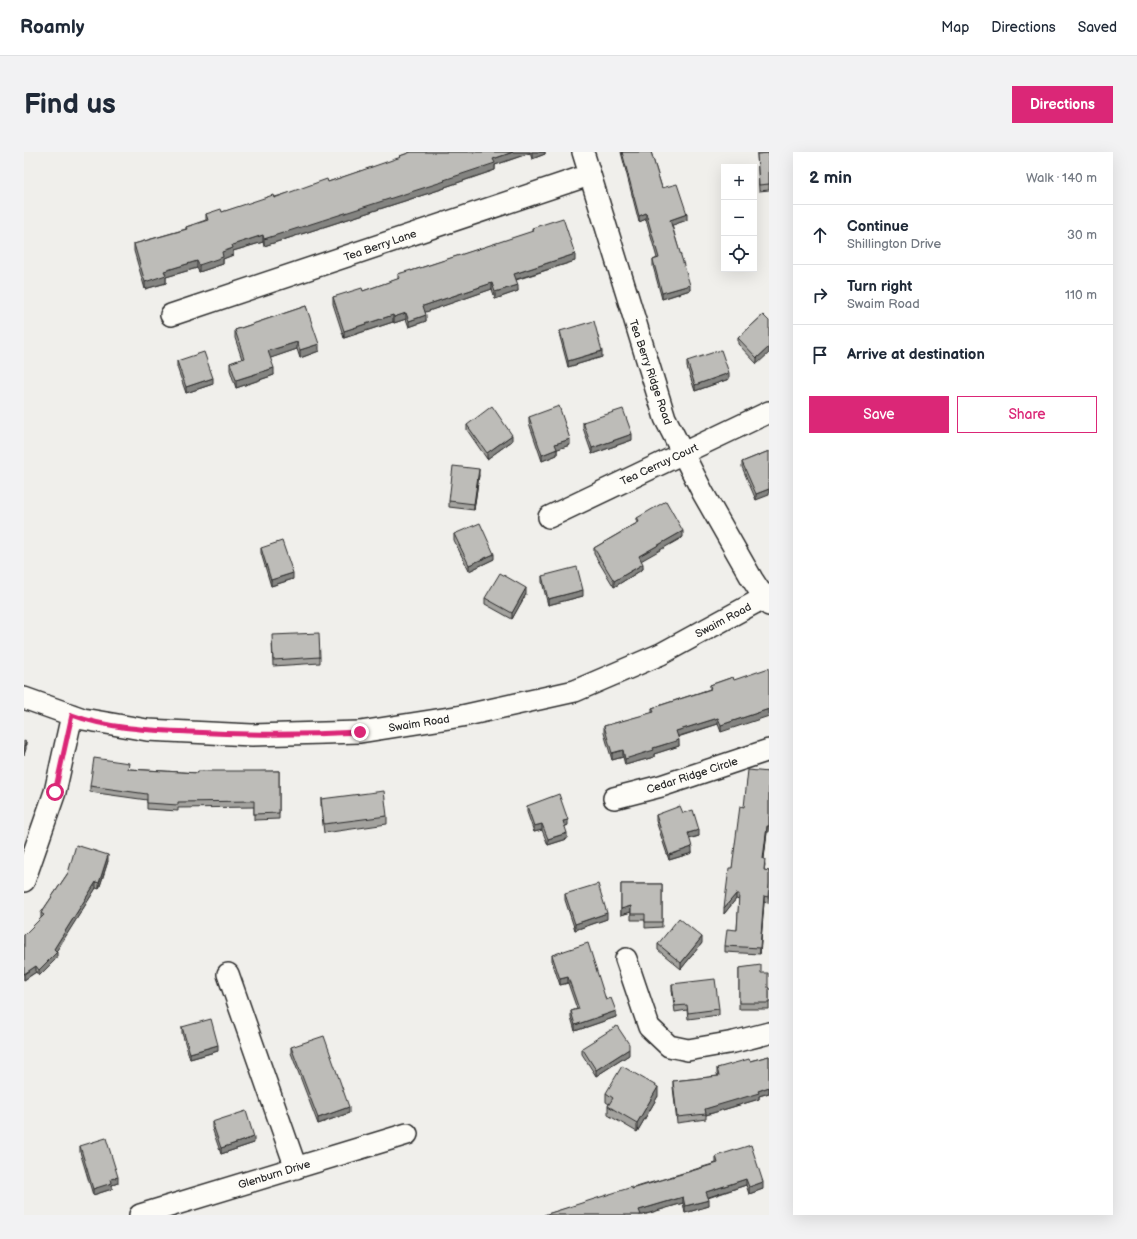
<!DOCTYPE html>
<html lang="en">
<head>
<meta charset="utf-8">
<style>
	:root { --surface:#fff; --page:#f2f2f3; --text:#1f2937; --muted:#747a83; --line:#e0e1e3; --accent:#db2777 }
	body { margin:0; font-family:"Balsamiq Sans",sans-serif; background:var(--page); color:var(--text) }
	.controls { position:absolute; right:12px; top:12px; display:grid; overflow:hidden; border-radius:0px; box-shadow:0 4px 16px #0002 }
	.controls button { width:36px; height:36px; display:grid; place-items:center; padding:0; border:0; border-bottom:1px solid var(--line); background:var(--surface); color:var(--text); font:20px sans-serif }
	.stop { position:absolute; width:12px; height:12px; margin:-9px; border:3px solid #db2777; border-radius:50%; background:#fff }
	.stop.end { background:#db2777; border-color:#fff; box-shadow:0 1px 4px #0008 }
	.list { margin:0; padding:0; list-style:none }
	h2 { display:flex; justify-content:space-between; align-items:center; height:52px; margin:0; padding:0 16px; font-size:17px }
	h2 small { font-size:13px; font-weight:400; color:var(--muted) }
	.list li { display:grid; grid-template-columns:26px 1fr auto; gap:12px; align-items:center; box-sizing:border-box; height:60px; padding:0 16px; border-top:1px solid var(--line) }
	.list b { display:block; font-size:15px; white-space:nowrap }
	.list p { margin:0; font-size:13px; white-space:nowrap; color:var(--muted) }
	.list em { font-size:13px; font-style:normal; color:var(--muted) }
	.actions { display:flex; gap:8px; padding:12px 16px }
	.actions a { flex:1; padding:9px 0; border:1px solid var(--accent); border-radius:0px; text-align:center; font-size:14px; color:var(--accent) }
	.actions .main { background:var(--accent); color:#fff }
	.icon { flex:none; width:22px; height:22px; fill:none; stroke:currentColor; stroke-width:2; stroke-linecap:round; stroke-linejoin:round }
	.map { position:relative; flex:none; width:745px; height:1063px; overflow:hidden; border-radius:0px }
	header { display:flex; align-items:center; gap:24px; box-sizing:border-box; height:56px; padding:0 20px; background:var(--surface); border-bottom:1px solid var(--line) }
	header strong { font-size:19px }
	nav { display:flex; gap:22px; margin-inline-start:auto; font-size:14px }
	.intro { display:flex; align-items:center; justify-content:space-between; box-sizing:border-box; height:96px; padding:0 24px }
	h1 { margin:0; font-size:28px }
	.button { padding:10px 18px; border-radius:0px; background:var(--accent); color:#fff; font-size:14px; font-weight:700 }
	main { display:flex; gap:24px; padding:0 24px }
	aside { flex:1; background:var(--surface); border-radius:0px; box-shadow:0 4px 16px #0002 }
	.map>svg:first-child { display:block }
	.lines { fill:none; stroke-linecap:round; stroke-linejoin:round }
	.street-casing { stroke:#2b2b2b; stroke-width:24 }
	.street { stroke:#fdfcf7; stroke-width:21 }
	.wall { fill:#a3a29e; stroke:#2b2b2b }
	.shaded-wall { fill:#848481; stroke:#2b2b2b }
	.building { fill:#bdbcb8; stroke:#2b2b2b }
	.route { stroke:#db2777; stroke-width:5 }
	.labels { text-anchor:middle; stroke-width:3.5; stroke-linejoin:round; paint-order:stroke }
	.street-label { font-size:11px; fill:#2b2b2b; stroke:#fdfcf7 }
</style>
</head>
<body>
<header>
<strong>Roamly</strong>
<nav><a>Map</a><a>Directions</a><a>Saved</a></nav>
</header>
<div class="intro"><h1>Find us</h1><a class="button">Directions</a></div>
<main>
<div class="map">
<svg width="745" height="1063" viewBox="0 0 745 1063">
	<rect width="100%" height="100%" fill="#f0efeb"/>
	<filter id="ink" filterUnits="userSpaceOnUse"><feTurbulence type="fractalNoise" baseFrequency=".025" numOctaves="2"/><feDisplacementMap in="SourceGraphic" scale="8" xChannelSelector="R" yChannelSelector="G"/><feConvolveMatrix kernelMatrix="1 2 1 2 8 2 1 2 1" color-interpolation-filters="sRGB"/></filter>
	<g filter="url(#ink)">
		<g class="lines">
			<g class="street-casing">
				<path id="street" d="M559,0L641,266L679,341L728,427L745,453
					M147,163L565,23
					M525,365L745,260
					M0,546L59,567L123,578L228,583L336,580L438,564L551,539L637,502L745,443
					M590,646L637,634L745,598
					M0,729L31,640L48,563
					M602,807L625,875L645,894L664,898L710,890L745,881
					M204,822L272,1016
					M116,1063L383,982"/>
			</g>
			<use href="#street" class="street"/>
		</g>
		<path class="wall" d="M387,0H521V2L508,7L506,1L471,13V18L421,35V36L240,94L239,90L209,99V103L199,107V112L175,120L173,116L142,125V131L121,137L110,99V92L162,77V75L182,68V62L198,60L304,30L376,6V4Z
			M597,0H627L638,36L663,68L648,73L666,138L638,147L629,114V108L633,106L622,67L615,70Z
			M745,1V38L735,39L733,2Z
			M508,76L551,109L492,128L494,139L471,147L468,137L401,160L402,169L385,175L382,167L370,171L369,170L320,186L309,152V145L339,139L374,127V122L387,119L508,80Z
			M282,154L295,199L276,206L273,197L246,206L250,223L212,236L206,218V211L218,207L211,186V178Z
			M739,163L733,212L714,192V186Z
			M536,179L578,205L544,215L536,185Z
			M153,209L189,232L162,241L153,215Z
			M663,209L705,227L671,239L663,215Z
			M505,265L546,293L533,297V303L518,309L505,271Z
			M559,270L608,288L568,302L559,276Z
			M443,273L488,289L463,307L443,278Z
			M745,299L732,348L718,315V310Z
			M455,323L450,358L425,355V349Z
			M613,366L659,385L617,408L619,417L590,435L570,402V396L613,371Z
			M430,382L470,407L445,419L430,388Z
			M237,396L269,427L247,434L237,401Z
			M518,424L559,444L524,453L518,430Z
			M502,442L488,467L461,452V446Z
			M248,489L296,505V511L249,514Z
			M709,525L697,580L694,572L654,585L655,594L630,602V605L601,613L599,605L588,608L580,581V574L628,561V556L686,537V533Z
			M105,617L174,621L255,619V667L230,668V655L154,656V659L123,657V648L66,640V634Z
			M745,620V680H743L740,707L741,713L740,718L745,719V738L744,751L740,750L736,802L701,800V794L713,778L715,748L712,747L700,762L708,716L720,655Z
			M297,647L363,664V672L300,681L297,656Z
			M503,654L544,673L540,675L543,687L524,693L518,678L510,680L503,660Z
			M659,661L675,684L665,687L668,701L645,708L632,669V663Z
			M84,709L75,737L72,736L32,799L33,806L15,824L12,820L0,828V783L17,766V761L44,721Z
			M597,732H638V775L621,776V768H607V760L597,763Z
			M541,742L583,767L551,778L541,748Z
			M678,791L657,817L634,798V792Z
			M528,803L582,848L592,865L551,879L547,865V859L553,857L544,831L536,833L528,809Z
			M715,816L737,821L744,836H745V857H715Z
			M648,832L695,857V863L664,867L663,858L651,860L648,838Z
			M158,875L194,899L166,907L158,881Z
			M267,895L325,961L294,972L267,901Z
			M558,896L605,903L572,924L558,902Z
			M745,904V941L735,944V947L682,963V967L653,971L649,935V929L694,924L693,922V916L726,909Z
			M582,941L634,944L613,980L584,963V954L585,952L582,950Z
			M188,970L230,991L197,1002L188,976Z
			M56,994L94,1031L88,1033V1037L69,1043L56,1000Z
			M692,1004L739,1037L725,1042L722,1033L684,1046L685,1054L661,1061L659,1051L619,1063H520L692,1011Z"/>
		<path class="shaded-wall" d="M489,0H506V1L471,13V18L421,35V36L240,94V87Z
			M508,0H521V2L508,7Z
			M622,61V67L615,70V64Z
			M663,62V68L646,74V68Z
			M239,83V90L209,99V103L199,107V112L175,120V113L198,100L208,93Z
			M551,102V109L490,128V122Z
			M173,109V116L142,125V131L121,137V130L140,119Z
			M468,131V137L399,161V154Z
			M494,133V139L471,147V140Z
			M666,133V138L638,147V141Z
			M382,161V167L370,171V165Z
			M369,163V170L320,186V179Z
			M402,163V169L385,175V169Z
			M273,190V197L244,207V199Z
			M295,192V199L276,206V198Z
			M745,195V201L733,212V206Z
			M578,199V205L544,215V209Z
			M250,216V223L212,236V228Z
			M705,221V227L671,239V233Z
			M189,226V232L162,241V235Z
			M608,282V288L568,302V296Z
			M488,283V289L463,307V301Z
			M546,287V293L531,298V292Z
			M533,297V303L518,309V303Z
			M455,317V323L450,358V352Z
			M745,337V343L732,348V342Z
			M659,379V385L615,410V404Z
			M470,402V407L445,419V413Z
			M619,412V417L590,435V429Z
			M269,421V427L247,434V428Z
			M502,436V442L488,467V461Z
			M559,438V444L524,453V447Z
			M745,557V564L697,580V573Z
			M694,566V572L652,585V579Z
			M655,588V594L630,602V605L601,613V607L629,596Z
			M2,590V597L0,603V595Z
			M599,598V605L588,608V601Z
			M544,668V673L539,675V669Z
			M518,672V678L510,680V674Z
			M743,674V680L739,713V707Z
			M675,678V684L664,687V681Z
			M543,681V687L524,693V687Z
			M668,695V701L645,708V703Z
			M84,703V709L75,737V731Z
			M72,730V736L30,803V797Z
			M712,742V747L700,762V756Z
			M740,744V750L736,802V796Z
			M607,754V760L597,763V757Z
			M583,761V767L551,778V772Z
			M678,785V791L657,817V811Z
			M33,800V806L15,824V818Z
			M12,814V820L0,828V822Z
			M544,825V831L536,833V827Z
			M592,859V865L551,879V873Z
			M194,893V899L166,907V901Z
			M605,897V903L572,924V918Z
			M634,935V944L613,980V971Z
			M745,935V941L735,944V947L682,963L681,957L734,939Z
			M325,955V961L294,972V966Z
			M230,985V991L197,1002V996Z
			M94,1025V1031L88,1033V1037L69,1043V1037L87,1027Z
			M722,1027V1033L682,1046V1040Z
			M739,1030V1037L725,1042V1035Z
			M659,1045V1051L619,1063H615V1058Z
			M685,1048V1054L661,1061V1054Z"/>
		<path class="building" d="M387,0H489L469,7L471,11L420,28L421,29L240,87L239,83L208,93L209,96L198,100L199,105L175,113L173,109L140,119L142,123L121,130L110,92L163,77L162,75L184,68L182,62L197,57L198,60L249,43L250,46L303,27L304,30L377,5L376,4Z
			M598,0H627L638,36L653,32L663,62L646,68L666,133L638,141L629,108L635,106L622,61L615,64Z
			M745,1V32L735,33L733,2Z
			M539,66L551,102L490,122L494,133L471,140L468,131L399,154L402,163L385,169L382,161L370,165L369,163L320,179L309,145L338,136L339,139L376,126L374,122L387,118V119L509,79L508,76Z
			M282,154L295,192L276,198L273,190L244,199L250,216L212,228L206,211L220,206L211,178Z
			M739,163L745,169V195L733,206L714,186Z
			M570,169L578,199L544,209L536,179Z
			M697,198L705,221L671,233L663,209Z
			M180,200L189,226L162,235L153,209Z
			M468,254L488,283L463,301L443,273Z
			M535,254L546,287L531,292L533,297L518,303L505,265Z
			M599,257L608,282L568,296L559,270Z
			M745,299V337L732,342L718,310Z
			M429,314L455,317L450,352L425,349Z
			M642,349L659,379L615,404L619,412L590,429L570,396L615,370L613,366Z
			M456,371L470,402L445,413L430,382Z
			M258,389L269,421L247,428L237,396Z
			M553,415L559,438L524,447L518,424Z
			M476,421L502,436L488,461L461,446Z
			M295,481L296,505L249,508L248,483Z
			M745,516V557L697,573L694,566L652,579L655,588L629,596L630,598L601,607L599,598L588,601L580,574L630,560L628,556L687,537L686,533L709,525L710,528Z
			M0,589L2,590L0,595Z
			M70,606L105,611L104,617L174,621V619H255V661L230,662V649L154,650V653L123,651V642L66,634Z
			M724,618L745,620V674H743L739,707H741L740,718L745,719V732L744,745L740,744L736,796L701,794L703,777L713,778L715,742H712L700,756L705,716H708L716,654L720,655Z
			M360,639L363,664L300,672L297,647Z
			M535,642L544,668L539,669L543,681L524,687L518,672L510,674L503,654Z
			M656,654L659,661L669,658L675,678L664,681L668,695L645,703L632,663Z
			M52,693L84,703L75,731L72,730L30,797L33,800L15,818L12,814L0,822V783L20,763L17,761L44,721Z
			M574,732L583,761L551,772L541,742Z
			M597,732H638V770H621V762H607V754L597,757Z
			M655,766L678,785L657,811L634,792Z
			M564,791L582,848L587,846L592,859L551,873L547,859L555,857L544,825L536,827L528,803Z
			M737,813V821H744V836H745V851H715V816Z
			M691,827L695,857L664,861L663,853L651,854L648,832Z
			M187,867L194,893L166,901L158,875Z
			M593,874L605,892V897L572,918L558,896Z
			M300,884L325,955L294,966L267,895Z
			M745,904V935L734,939L735,941L681,957L682,962L653,965L649,929L695,924L693,916L725,907L726,909Z
			M598,914L634,935L613,971L584,954L589,946L582,941Z
			M222,959L230,985L197,996L188,970Z
			M82,986L94,1025L87,1027L88,1031L69,1037L56,994Z
			M727,993L739,1030L725,1035L722,1027L682,1040L685,1048L661,1054L659,1045L615,1058L617,1063H520L608,1035V1037L694,1011L692,1004Z"/>
	</g>
	<g class="lines" filter="url(#ink)">
		<path class="route" d="M31,640L48,563C85,577 127,578 166,580C222,583 279,583 336,580"/>
	</g>
	<g class="labels">
		<g class="street-label">
			<text transform="translate(356 93) rotate(-19)" y="4">Tea Berry Lane</text>
			<text transform="translate(627 220) rotate(71)" y="4">Tea Berry Ridge Road</text>
			<text transform="translate(635 312) rotate(-25)" y="4">Tea Cerruy Court</text>
			<text transform="translate(699 468) rotate(-28)" y="4">Swaim Road</text>
			<text transform="translate(395 571) rotate(-9)" y="4">Swaim Road</text>
			<text transform="translate(668 623) rotate(-18)" y="4">Cedar Ridge Circle</text>
			<text transform="translate(250 1022) rotate(-17)" y="4">Glenburn Drive</text>
		</g>
	</g>
</svg>
<div class="controls">
<button>+</button>
<button>−</button>
<button><svg class="icon" aria-label="locate" viewBox="0 0 24 24"><circle cx="12" cy="12" r="6"/><path d="M12 2v4M12 18v4M2 12h4M18 12h4"/></svg></button>
</div>
<div class="stop" style="left:31px;top:640px"></div>
<div class="stop end" style="left:336px;top:580px"></div>
</div>
<aside>
<h2>2 min<small>Walk · 140 m</small></h2>
<ul class="list">
<li><svg class="icon" aria-label="ahead" viewBox="0 0 24 24"><path d="M12 20V5M6 11l6-6 6 6"/></svg><div><b>Continue</b><p>Shillington Drive</p></div><em>30 m</em></li>
<li><svg class="icon" aria-label="right" viewBox="0 0 24 24"><path d="M7 20v-9h11M14 6l5 5-5 5"/></svg><div><b>Turn right</b><p>Swaim Road</p></div><em>110 m</em></li>
<li><svg class="icon" aria-label="arrive" viewBox="0 0 24 24"><path d="M6 21V4h12l-3 4 3 4H6"/></svg><div><b>Arrive at destination</b></div></li>
</ul>
<div class="actions"><a class="main">Save</a><a>Share</a></div>
</aside>
</main>
</body>
</html>
